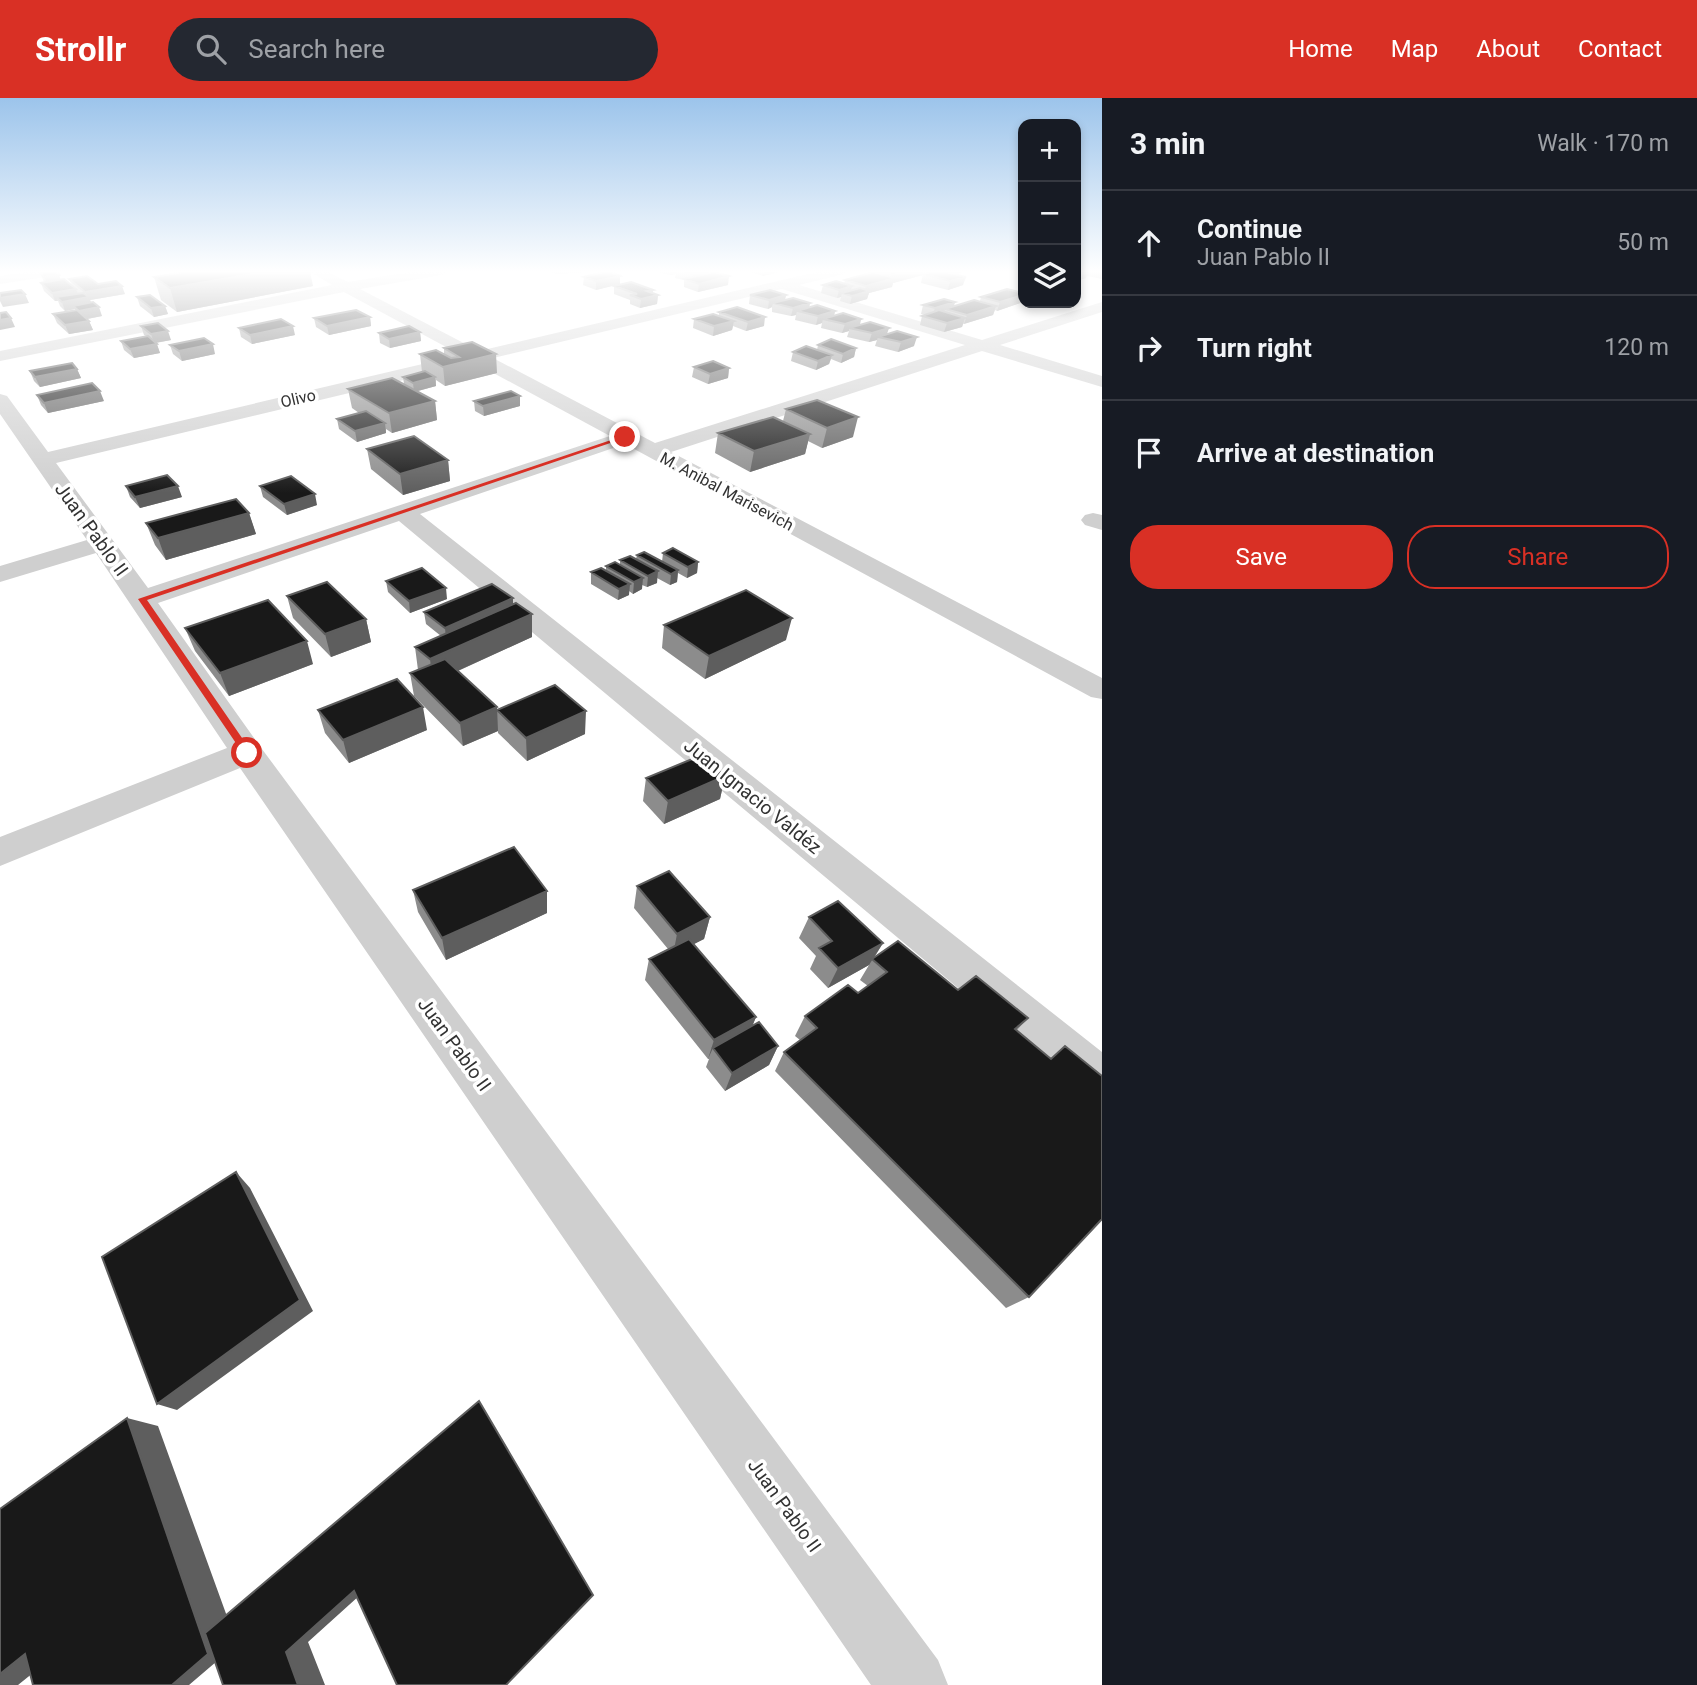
<!DOCTYPE html>
<html lang="en">
<head>
<meta charset="utf-8">
<style>
	:root { --surface:#171b24; --page:#242831; --text:#f1f3f6; --muted:#9ea1a6; --line:#363941; --accent:#d93025 }
	body { margin:0; font-family:Roboto,sans-serif; background:var(--page); color:var(--text) }
	.controls { position:absolute; right:21px; top:21px; display:grid; overflow:hidden; border-radius:14px; box-shadow:0 4px 10px #0003 }
	.controls button { width:63px; height:63px; display:grid; place-items:center; padding:0; border:0; border-bottom:2px solid var(--line); background:var(--surface); color:var(--text); font:35px sans-serif }
	.stop { position:absolute; width:21px; height:21px; margin:-16px; border:5px solid #d93025; border-radius:50%; background:#fff }
	.stop.end { background:#d93025; border-color:#fff; box-shadow:0 2px 7px #0008 }
	.list { margin:0; padding:0; list-style:none }
	h2 { display:flex; justify-content:space-between; align-items:center; height:91px; margin:0; padding:0 28px; font-size:30px }
	h2 small { font-size:23px; font-weight:400; color:var(--muted) }
	.list li { display:grid; grid-template-columns:46px 1fr auto; gap:21px; align-items:center; box-sizing:border-box; height:105px; padding:0 28px; border-top:2px solid var(--line) }
	.list b { display:block; font-size:26px; white-space:nowrap }
	.list p { margin:0; font-size:23px; white-space:nowrap; color:var(--muted) }
	.list em { font-size:23px; font-style:normal; color:var(--muted) }
	.actions { display:flex; gap:14px; padding:21px 28px }
	.actions a { flex:1; padding:16px 0; border:2px solid var(--accent); border-radius:28px; text-align:center; font-size:24px; color:var(--accent) }
	.actions .main { background:var(--accent); color:#fff }
	.icon { flex:none; width:38px; height:38px; fill:none; stroke:currentColor; stroke-width:2; stroke-linecap:round; stroke-linejoin:round }
	.map { position:relative; flex:none; width:1102px; height:1587px; overflow:hidden }
	header { display:flex; align-items:center; gap:42px; box-sizing:border-box; height:98px; padding:0 35px; background:var(--accent); color:#fff }
	header strong { font-size:33px }
	nav { display:flex; gap:38px; margin-inline-start:auto; font-size:24px }
	.search { width:490px; height:63px; background:var(--page); display:flex; align-items:center; gap:18px; box-sizing:border-box; padding:0 24px; border-radius:38px; color:var(--muted); font-size:26px }
	main { display:flex }
	aside { flex:1; background:var(--surface) }
	.map>svg:first-child { display:block }
	.lines { fill:none; stroke-linecap:round; stroke-linejoin:round }
	.minor { fill:#cfcfcf; fill-rule:evenodd }
	.wall { fill:#8c8c8c }
	.shaded-wall { fill:#5e5e5e }
	.building { fill:#191919; stroke:#5e5e5e; stroke-width:2 }
	.route { fill:#d93025 }
	.labels { text-anchor:middle; stroke-width:7; stroke-linejoin:round; paint-order:stroke }
	.far-street-label { font-size:16px; fill:#323232; stroke:#fff }
	.street-label { font-size:19px; fill:#323232; stroke:#fff }
</style>
</head>
<body>
<header>
<strong>Strollr</strong>
<div class="search"><svg class="icon" aria-label="search" viewBox="0 0 24 24"><circle cx="10" cy="10" r="6"/><path d="M15 15l6 6"/></svg>Search here</div>
<nav><a>Home</a><a>Map</a><a>About</a><a>Contact</a></nav>
</header>
<main>
<div class="map">
<svg width="1102" height="1587" viewBox="0 0 1102 1587">
	<rect width="100%" height="100%" fill="#fff"/>
	<g class="lines">
		<path class="minor" d="M31,173H65L58,177L0,186V178Z
			M309,173H326L348,184L416,173H448L441,177L360,191L479,253L821,173H846L844,176L799,187L982,242L1102,204V214L1000,247L1102,278V289L982,253L671,354L1102,580V601L1091,599L625,346L420,416L1102,954V1003L1086,997L399,423L158,505L259,647L938,1562L948,1587H871L240,670L0,768V739L227,650L96,455L0,484V468L87,442L0,316V296L7,298L48,354L461,257L344,194L0,263V253L332,187ZM782,191L965,247L655,345L493,260ZM475,265L610,338L148,490L56,365Z
			M1093,415L1102,417V432L1085,427L1081,422L1085,417Z"/>
	</g>
	<path class="wall" d="M548,173H581V175L556,176Z
		M654,173H709V175L728,187L698,194L684,189V182L675,180L676,176L670,177Z
		M747,173H778V174L763,178Z
		M871,173H924L923,177L893,185L892,189L869,195L867,201L850,206L840,203L841,199L837,200L821,195L823,187L844,185L845,182L871,175Z
		M928,173H961L960,175L955,176L963,187L948,192L921,185L923,176L932,174Z
		M1076,173H1102V181L1087,178L1086,180Z
		M40,175L61,181L72,187L69,181L98,186L125,196L90,202L102,218L87,221L89,223L93,232L69,236L57,225L53,216L75,212V211L65,213L60,208L58,203H55L44,193L41,185L44,184Z
		M620,178V186L596,192L583,187L584,179Z
		M154,179L313,188L177,214L161,202Z
		M614,188L653,192V195L658,197L657,206L640,210L630,206V202L614,196Z
		M1023,189V204L997,213L995,212L993,217L963,226L962,229L944,234L920,227L922,218L925,217L921,216L923,207L955,204L954,208L980,203L981,199L1021,194Z
		M750,197H786L785,202L810,205L809,210L835,213L834,218L861,221L860,227L887,236L914,248L898,254L875,248L877,242L869,244L847,239L849,233L842,235L821,230L822,225L816,227L795,222L796,217L791,218L772,214V209L768,211L749,206Z
		M137,199L165,208L168,216L154,219L140,208Z
		M719,214L764,228L746,233L733,228L732,232L713,238L693,230L694,221L719,218Z
		M370,219L371,228L329,237L316,229L314,220Z
		M141,228L171,242L156,245L160,255L134,260L124,252L121,243L146,238L144,237Z
		M239,230L295,237L252,246L241,239Z
		M420,234L421,243L390,250L380,245L379,235Z
		M170,247L215,256L182,263L173,256Z
		M818,247L856,250L854,259L841,265L831,261L829,266L816,272L791,263L793,254L817,252Z
		M444,250L497,275L445,288L436,282V288L418,293L435,303L437,322L392,335L386,331V335L357,344L339,331L337,321L359,315L352,310L348,291L404,286L403,279L422,274L420,256L444,257Z
		M694,269L729,270L728,280L708,286L692,279Z
		M77,271L81,280L40,289L34,283L30,273Z
		M37,297L104,303L48,315L41,307Z
		M474,303L520,308L484,318L475,313Z
		M786,311L853,339L822,350L808,343L805,356L750,374L715,355L718,335L783,323Z
		M367,351L448,362L450,383L403,397L371,371Z
		M126,388L182,399L140,410L130,399Z
		M260,388L317,407L287,417L263,399Z
		M249,415L256,436L166,462L155,447L146,425Z
		M663,455L698,464L697,475L687,480L678,475L677,484L670,487L657,480V485L647,489L642,487V491L633,496L629,493V497L618,502L591,486V474L606,472V468L620,467V462L636,461L637,457L662,464Z
		M386,483L447,501L410,515L388,494Z
		M287,498L366,521L371,544L331,559L293,520Z
		M513,500V506L532,539L458,573L497,609V612L585,636L527,663L498,635V633L463,648L414,598L410,575L418,572L415,549L441,538L426,526L424,514Z
		M664,527L786,542L705,581L662,550Z
		M185,530L313,566L229,598L195,553Z
		M318,612L427,632L349,665L325,635Z
		M725,678L720,701L664,726L643,703L646,680Z
		M637,788L710,819L704,841L693,846L756,919L752,928L778,948L769,967L725,993L706,969L709,961H708L645,882L649,861L668,851L634,810Z
		M413,792L547,815L446,862L418,814Z
		M809,819L883,845L874,860L1028,920L1017,932L1029,1199L1006,1210L775,973L784,954L800,942L795,938L805,918L858,895L868,888L860,882L869,867L828,890L810,871L816,858L799,840Z"/>
	<path class="shaded-wall" d="M270,173H310L313,188L177,214L170,190Z
		M671,173H676V176L670,177Z
		M704,173H709L708,180L692,184L693,176Z
		M764,173H778V174L763,178Z
		M909,173H924L923,177L893,185L892,189L869,195L867,201L850,206L852,198L864,194L866,188L892,181L893,177Z
		M945,173H961L960,175L943,180Z
		M1085,173H1089L1086,180L1076,183V176Z
		M59,177L62,185L48,187L44,179Z
		M620,178V186L596,192V183Z
		M729,178L728,187L698,194L699,186Z
		M966,179L963,187L948,192L950,183Z
		M122,188L125,196L90,202L92,208H73L75,211L65,213L62,204L88,199L85,194Z
		M852,188L850,196L842,195L841,199L837,200L839,192Z
		M76,191L79,199H56L58,203H55L52,195Z
		M653,192L652,198L658,197L657,206L640,210L641,201L647,193Z
		M25,196L29,205L3,209L0,203V200Z
		M786,197L784,206L773,205L772,209L768,211L769,202Z
		M1023,197V204L997,213L1000,204Z
		M955,204L952,213L945,211L944,216L932,219L935,210Z
		M810,205L808,214L797,213L796,217L791,218L793,210Z
		M165,208L168,216L154,219L151,210Z
		M996,208L993,217L964,226L967,217Z
		M99,209L102,218L82,222L79,213Z
		M835,213L833,222L823,221L822,225L816,227L818,218Z
		M370,219L371,228L329,237L327,228Z
		M765,219L764,228L746,233L748,224Z
		M11,220L15,229L0,232V222Z
		M965,220L962,229L944,234L947,225Z
		M861,221L859,230H849V233L842,235L845,226Z
		M89,223L93,232L69,236L65,227Z
		M734,223L732,232L713,238L714,228Z
		M293,228L295,237L252,246L250,237Z
		M889,230L886,239H878L877,242L869,244L872,235Z
		M168,233L171,242L154,245L151,236Z
		M420,234L421,243L390,250L389,241Z
		M917,239L914,248L898,254L901,244Z
		M157,246L160,255L134,260L130,251Z
		M213,246L215,256L182,263L179,253Z
		M856,250L854,259L841,265L843,256Z
		M496,256L497,275L445,288L443,269Z
		M832,257L829,266L816,272L818,263Z
		M729,270L728,280L708,286L710,276Z
		M77,271L81,280L40,289L35,279Z
		M435,279L436,288L414,294L413,285Z
		M100,293L104,303L48,315L44,305Z
		M520,298V308L484,318L483,308Z
		M435,303L437,322L392,335L389,315Z
		M858,319L853,339L822,350L827,330Z
		M385,325L386,335L357,344L355,333Z
		M810,336L805,356L750,374L754,353Z
		M448,362L450,383L403,397L400,376Z
		M178,388L182,399L140,410L135,399Z
		M315,396L317,407L287,417L284,406Z
		M249,415L256,436L166,462L158,440Z
		M698,464L697,475L687,480L688,469Z
		M678,472L677,484L670,487L671,476Z
		M658,473L657,485L647,489L648,478Z
		M643,480L642,491L633,496L634,484Z
		M630,486L629,497L618,502L619,491Z
		M446,490L447,501L410,515L409,503Z
		M513,500V512L446,541L445,530Z
		M532,516V539L433,584L430,561Z
		M792,520L786,542L705,581L709,558Z
		M366,521L371,544L331,559L325,536Z
		M307,543L313,566L229,598L220,575Z
		M423,609L427,632L349,665L343,642Z
		M497,609L498,633L463,648L460,625Z
		M586,613L585,636L527,663L526,640Z
		M725,678L720,701L664,726L668,703Z
		M547,793V815L446,862L442,840Z
		M710,819L704,841L673,857L677,836Z
		M883,845L869,867L828,890L838,870Z
		M756,919L748,939L713,950L708,961L714,942Z
		M778,948L769,967L725,993L732,975Z
		M236,1074L250,1090L313,1213L177,1312L157,1306Z
		M127,1320L158,1328L237,1546L189,1587H172Z
		M370,1488L308,1544L325,1587H298L286,1554L354,1493Z
		M69,1546L18,1587H0V1576L25,1556Z"/>
	<path class="building" d="M55,173L59,177L44,179L40,175Z
		M190,173H270L170,190L154,179Z
		M608,173L620,178L596,183L584,179Z
		M681,173H704L693,176Z
		M877,173H909L893,177Z
		M935,173H942L966,179L950,183L923,176Z
		M1076,173H1085L1076,176Z
		M714,174L729,178L699,186L684,181Z
		M873,174L895,180L866,188L845,182Z
		M87,178L98,186L116,183L122,188L85,194L69,181Z
		M64,181L76,191L52,195L41,185Z
		M836,183L852,188L839,192L823,187Z
		M631,184L653,192L647,193L658,197L641,201L630,197L637,196L614,188Z
		M860,190L870,193L852,198L842,195Z
		M1007,191L1023,195V197L1000,204L981,199Z
		M21,192L25,196L0,200V195Z
		M770,192L786,197L769,202L750,197Z
		M83,195L89,199L62,204L56,199Z
		M150,197L165,208L151,210L137,199Z
		M793,200L810,205L793,210L773,205Z
		M944,201L955,204L935,210L923,207Z
		M974,202L996,208L967,217L945,211Z
		M93,204L99,209L79,213L73,208Z
		M817,207L835,213L818,218L797,213Z
		M737,209L765,219L748,224L719,214Z
		M77,212L89,223L65,227L53,216Z
		M356,212L370,219L327,228L314,220Z
		M939,212L965,220L947,225L922,218Z
		M6,214L11,220L0,222V215Z
		M843,215L861,221L845,226L823,221Z
		M713,216L734,223L714,228L694,221Z
		M281,221L293,228L250,237L239,230Z
		M870,224L889,230L872,235L849,230Z
		M158,225L168,233L151,236L141,228Z
		M409,228L420,234L389,241L379,235Z
		M897,233L917,239L901,244L878,239Z
		M148,238L157,246L130,251L121,243Z
		M204,240L213,246L179,253L170,247Z
		M831,241L856,250L843,256L818,247Z
		M472,244L496,256L443,269L420,256L436,252L451,260L459,259L444,250Z
		M806,248L832,257L818,263L793,254Z
		M713,263L729,270L710,276L694,269Z
		M72,265L77,271L35,279L30,273Z
		M425,273L435,279L413,285L403,279Z
		M392,280L435,303L389,315L348,291Z
		M92,285L100,293L44,305L37,297Z
		M511,293L520,298L483,308L474,303Z
		M817,302L858,319L827,330L786,311Z
		M366,313L385,325L355,333L337,321Z
		M773,319L810,336L754,353L718,335Z
		M414,338L448,362L400,376L367,351Z
		M167,377L178,388L135,399L126,388Z
		M291,378L315,396L284,406L260,388Z
		M236,401L249,415L158,440L146,425Z
		M673,450L698,464L688,469L663,455Z
		M644,454L678,472L671,476L637,457Z
		M630,458L658,473L648,478L620,462Z
		M615,464L643,480L634,484L606,468Z
		M422,470L446,490L409,503L386,483Z
		M601,470L630,486L619,491L591,474Z
		M327,484L366,521L325,536L287,498Z
		M492,486L513,500L445,530L424,514Z
		M746,492L792,520L709,558L664,527Z
		M268,502L307,543L220,575L185,530Z
		M516,505L532,516L430,561L415,549Z
		M445,561L497,609L460,625L410,575Z
		M397,581L423,609L343,642L318,612Z
		M555,587L586,613L526,640L497,612Z
		M702,657L725,678L668,703L646,680Z
		M514,749L547,793L442,840L413,792Z
		M669,773L710,819L677,836L637,788Z
		M838,803L883,845L838,870L819,850L832,843L809,819Z
		M689,841L756,919L714,942L649,861Z
		M898,843L958,892L976,878L1028,920L1015,931L1051,961L1065,948L1102,978V1121L1029,1199L784,954L817,930L805,918L848,887L858,895L887,874L872,861Z
		M759,924L778,948L732,975L713,950Z
		M236,1074L300,1202L157,1306L102,1159Z
		M479,1303L593,1497L506,1587H397L354,1493L286,1554L298,1587H223L205,1535Z
		M127,1320L208,1556L172,1587H33L25,1556L0,1576V1411Z"/>
	<linearGradient id="sky" x2="0" y2="1"><stop stop-color="#9cc4eb"/><stop offset="0.44" stop-color="#fff"/><stop offset="1" stop-color="#fff" stop-opacity="0"/></linearGradient>
	<rect width="1102" height="395" fill="url(#sky)"/>
	<path class="route" d="M623,338L628,339L147,502L251,653V657H244L138,501Z"/>
	<g class="labels">
		<g class="far-street-label">
			<text transform="translate(298 300) rotate(-13)" y="6">Olivo</text>
			<text transform="translate(727 393) rotate(28)" y="6">M. Anibal Marisevich</text>
		</g>
		<g class="street-label">
			<text transform="translate(92 431) rotate(54)" y="7">Juan Pablo II</text>
			<text transform="translate(753 698) rotate(39)" y="7">Juan Ignacio Valdéz</text>
			<text transform="translate(455 946) rotate(54)" y="7">Juan Pablo II</text>
			<text transform="translate(785 1407) rotate(54)" y="7">Juan Pablo II</text>
		</g>
	</g>
</svg>
<div class="controls">
<button>+</button>
<button>−</button>
<button><svg class="icon" aria-label="layers" viewBox="0 0 24 24"><path d="M12 4l9 5-9 5-9-5zM3 14l9 5 9-5"/></svg></button>
</div>
<div class="stop" style="left:247px;top:655px"></div>
<div class="stop end" style="left:625px;top:339px"></div>
</div>
<aside>
<h2>3 min<small>Walk · 170 m</small></h2>
<ul class="list">
<li><svg class="icon" aria-label="ahead" viewBox="0 0 24 24"><path d="M12 20V5M6 11l6-6 6 6"/></svg><div><b>Continue</b><p>Juan Pablo II</p></div><em>50 m</em></li>
<li><svg class="icon" aria-label="right" viewBox="0 0 24 24"><path d="M7 20v-9h11M14 6l5 5-5 5"/></svg><div><b>Turn right</b></div><em>120 m</em></li>
<li><svg class="icon" aria-label="arrive" viewBox="0 0 24 24"><path d="M6 21V4h12l-3 4 3 4H6"/></svg><div><b>Arrive at destination</b></div></li>
</ul>
<div class="actions"><a class="main">Save</a><a>Share</a></div>
</aside>
</main>
</body>
</html>
